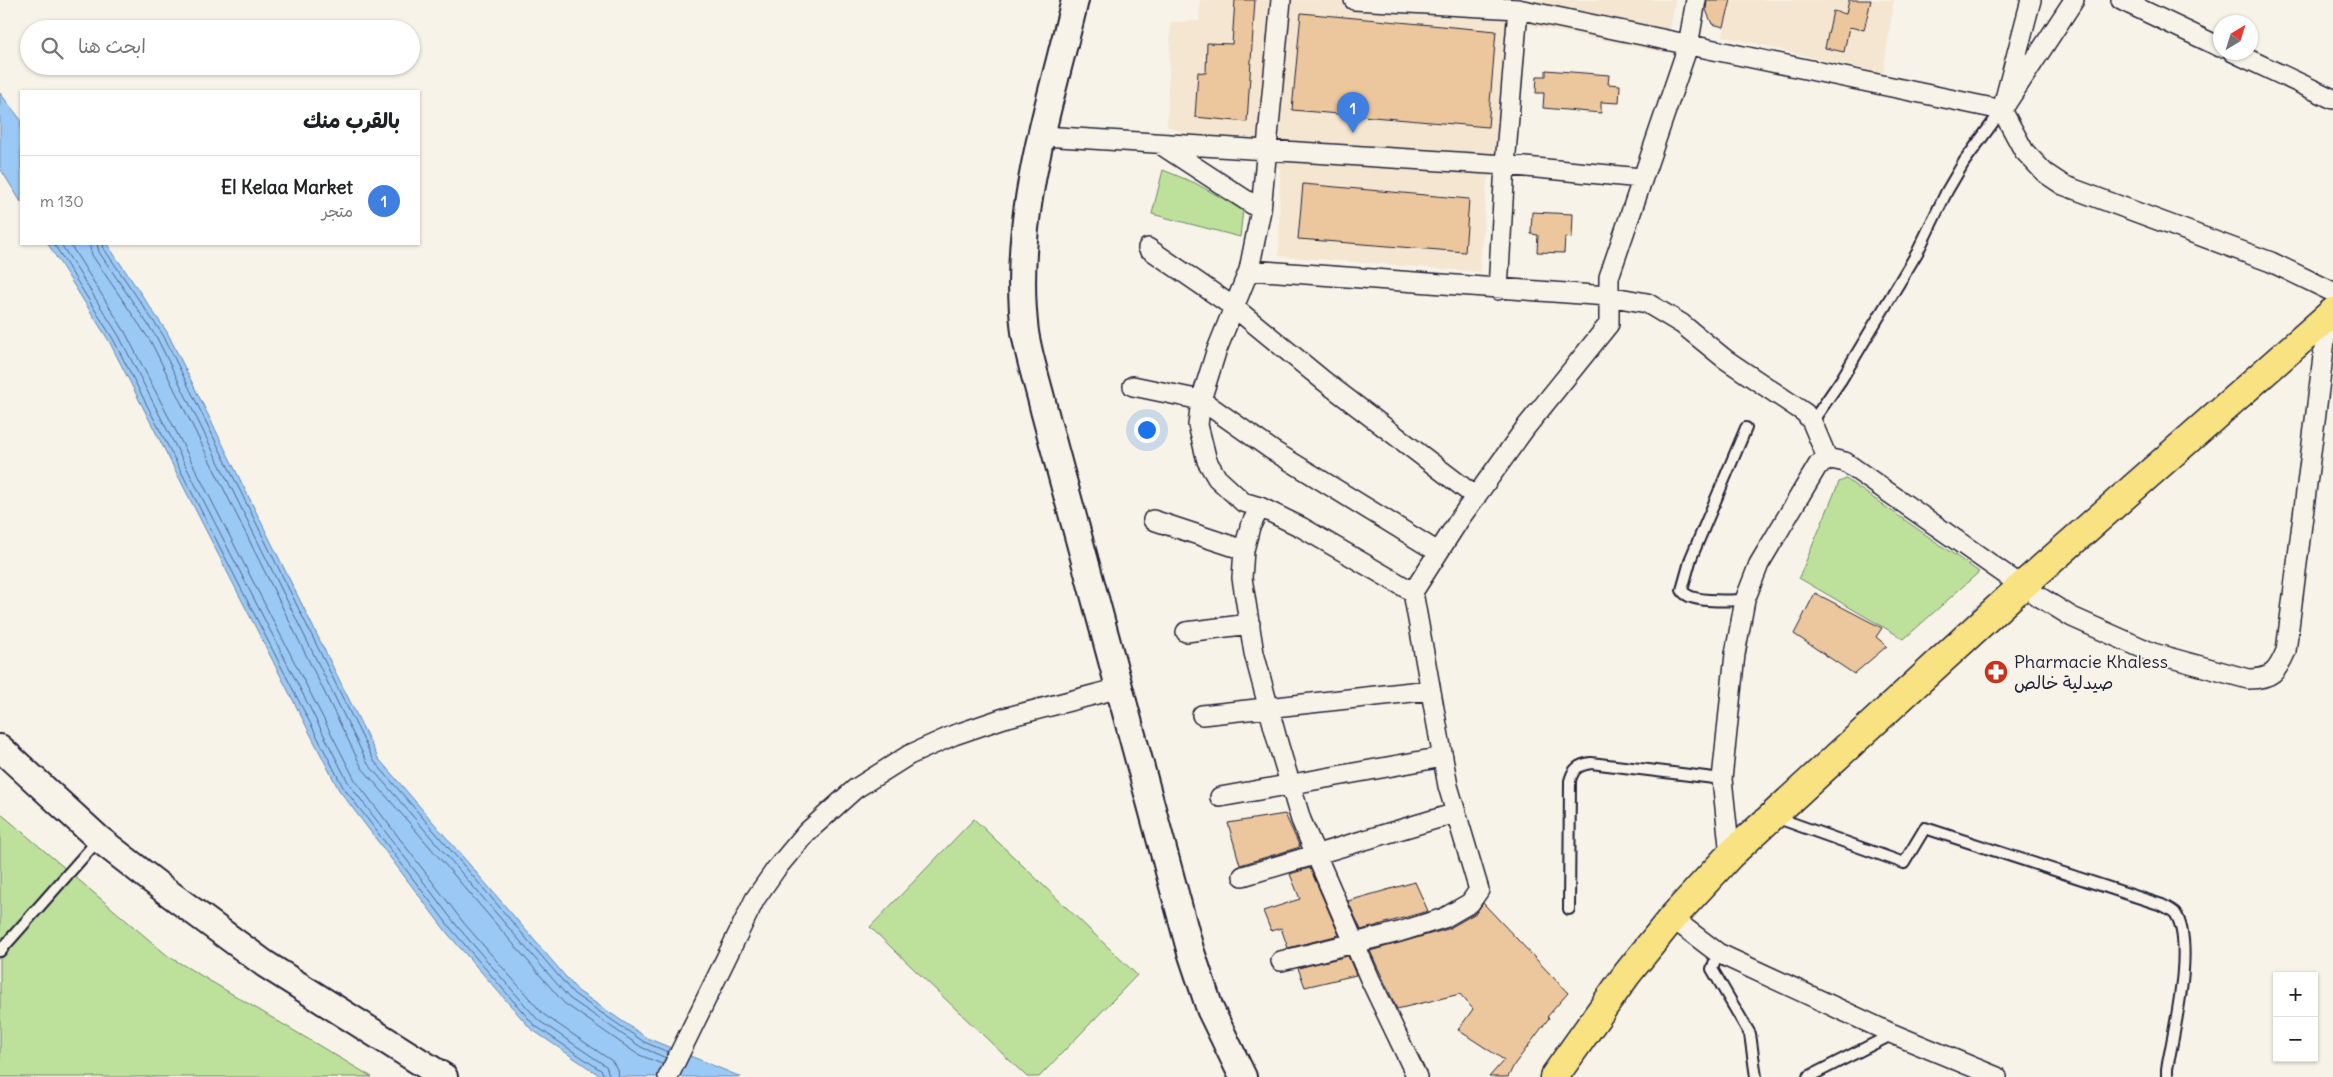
<!DOCTYPE html>
<html lang="ar">
<head>
<meta charset="utf-8">
<style>
	:root { --surface:#fff; --page:#f6f6f6; --text:#202124; --muted:#757577; --line:#e0e0e0; --accent:#0f766e }
	body { margin:0; font-family:Delius,"Playpen Sans Arabic",sans-serif; background:var(--page); color:var(--text); direction:rtl }
	.controls { position:absolute; right:15px; bottom:15px; display:grid; overflow:hidden; border-radius:0px; box-shadow:0 1px 4px #0004 }
	.controls button { width:45px; height:45px; display:grid; place-items:center; padding:0; border:0; border-bottom:1px solid var(--line); background:var(--surface); color:var(--text); font:25px sans-serif }
	.compass { position:absolute; left:2213px; top:15px; width:45px; height:45px; border-radius:50%; background:var(--surface); box-shadow:0 1px 4px #0004; rotate:38deg }
	.you { position:absolute; left:1146px; top:429px; width:18px; height:18px; margin:-12px; border:4px solid #fff; border-radius:50%; background:#1a73e8; box-shadow:0 0 0 8px #1a73e833 }
	.badge { display:grid; place-items:center; width:32px; height:32px; border-radius:50%; background:var(--accent); color:#fff; font-size:16px; font-weight:700 }
	.pin { position:absolute; translate:-50% -41px; filter:drop-shadow(0 1px 2px #0008) }
	.pin::after { content:''; position:absolute; top:26px; width:18px; height:15px; background:inherit; clip-path:polygon(0 0,100% 0,50% 100%) }
	.list { margin:0; padding:0; list-style:none }
	h2 { display:flex; justify-content:space-between; align-items:center; height:65px; margin:0; padding:0 20px; font-size:21px }
	h2 small { font-size:16px; font-weight:400; color:var(--muted) }
	.list li { display:grid; grid-template-columns:32px 1fr auto; gap:15px; align-items:center; box-sizing:border-box; height:90px; padding:0 20px; border-top:1px solid var(--line) }
	.list b { display:block; font-size:19px; white-space:nowrap }
	.list p { margin:0; font-size:16px; white-space:nowrap; color:var(--muted) }
	.list em { font-size:16px; font-style:normal; color:var(--muted) }
	.icon { flex:none; width:28px; height:28px; fill:none; stroke:currentColor; stroke-width:2; stroke-linecap:round; stroke-linejoin:round }
	.map { position:relative; flex:none; width:2333px; height:1077px; overflow:hidden; direction:ltr }
	.search { position:absolute; background:var(--surface); box-shadow:0 1px 4px #0004; left:20px; top:20px; width:400px; height:55px; display:flex; align-items:center; gap:12px; box-sizing:border-box; padding:0 18px; border-radius:28px; color:var(--muted); font-size:19px }
	.panel { position:absolute; background:var(--surface); box-shadow:0 1px 4px #0004; left:20px; top:90px; width:400px; height:155px; border-radius:0px; direction:rtl }
	.map>svg:first-child { display:block }
	.built { fill:#f4e6d1 }
	.green { fill:#bde19b; stroke:#70826b }
	.water { fill:#9ac9f5; stroke:#6a86ab }
	.lines { fill:none; stroke-linecap:round; stroke-linejoin:round }
	.shore { stroke:#526585; stroke-width:1 }
	.building { fill:#ecc69c; stroke:#22223b }
	.lane-casing { stroke:#22223b; stroke-width:14 }
	.street-casing { stroke:#22223b; stroke-width:22 }
	.secondary-casing { stroke:#22223b; stroke-width:30 }
	.primary-casing { stroke:#22223b; stroke-width:31 }
	.lane { stroke:#f7f3e8; stroke-width:10 }
	.street { stroke:#f7f3e8; stroke-width:19 }
	.secondary { stroke:#f7f3e8; stroke-width:26 }
	.primary { stroke:#f8e281; stroke-width:28 }
	.labels { text-anchor:middle; stroke-width:4; stroke-linejoin:round; paint-order:stroke }
	.poi-label { font-size:18px; fill:#22223b; stroke:#f7f3e8; text-anchor:start }
</style>
</head>
<body>
<div class="map">
<svg width="2333" height="1077" viewBox="0 0 2333 1077">
	<rect width="100%" height="100%" fill="#f7f3e8"/>
	<filter id="ink" filterUnits="userSpaceOnUse"><feTurbulence type="fractalNoise" baseFrequency=".02" numOctaves="2"/><feDisplacementMap in="SourceGraphic" scale="10" xChannelSelector="R" yChannelSelector="G"/><feConvolveMatrix kernelMatrix="1 2 1 2 8 2 1 2 1" color-interpolation-filters="sRGB"/></filter>
	<g filter="url(#ink)">
		<path class="built" d="M1200,0H1675L1666,53L1528,25L1518,141L1487,180L1480,272L1279,256L1280,168L1167,126L1171,22L1199,21Z
			M1731,0H1894L1883,74L1723,36Z"/>
		<path class="green" d="M1163,170L1195,183L1243,210L1240,237L1152,214Z
			M1846,479L1979,572L1904,639L1799,578L1839,482Z
			M0,813L168,956L372,1077H0Z
			M974,819L1137,975L1039,1077H1027L870,927Z"/>
		<path class="water" d="M0,93L21,120V202L0,168Z
			M48,244H107L167,332L378,758L578,991L647,1038L741,1077H602L531,1029L448,934L339,790L109,341Z"/>
		<g class="lines">
			<path class="shore" d="M54,244L113,339L343,787L452,930L534,1025L602,1071L604,1077
				M61,244L119,336L349,784L457,926L538,1020L606,1066L610,1077
				M70,244L125,332L355,780L463,922L543,1014L612,1061L617,1069L618,1077
				M89,244L92,255L151,342L362,768L564,1003L637,1054L662,1064
				M97,244L99,252L157,338L368,764L569,998L641,1047L666,1058
				M103,244L104,249L163,335L374,761L574,994L644,1042L668,1052"/>
		</g>
		<path class="building" d="M1235,0H1255L1247,122L1195,117L1198,72L1206,73L1207,43L1232,44Z
			M1707,0H1731L1724,27L1712,24L1706,10Z
			M1849,0H1871L1864,30L1849,27L1844,52L1825,48L1833,11L1846,14Z
			M1301,13L1496,31L1488,127L1292,110Z
			M1546,70L1609,75L1608,84L1620,85L1619,103L1601,102V113L1543,108L1544,93H1536L1537,76H1546Z
			M1303,184L1469,199L1465,252L1298,239Z
			M1532,212L1573,214L1572,238L1565,237L1564,253L1537,252L1538,235L1531,234Z
			M1815,593L1882,628L1876,637L1887,646L1854,674L1794,634Z
			M1285,814L1300,847L1240,865L1228,823Z
			M1310,868L1339,935L1288,948L1281,928L1271,931L1263,911L1300,899L1290,874Z
			M1415,882L1428,911L1361,930L1348,901Z
			M1483,903L1568,993L1547,1017L1549,1018L1514,1065L1508,1077H1489L1504,1060L1458,1030L1473,1009L1460,994L1397,1009L1370,951L1448,929L1476,913Z
			M1348,956L1356,975L1305,987L1298,968Z"/>
		<g class="lines">
			<g class="lane-casing">
				<path id="lane" d="M1812,422L1841,380L1917,253L1947,191L1964,162L2002,110
					M1745,600C1730,600 1689,604 1682,590L1691,558L1746,428
					M1775,817L1904,863L1925,828L2162,905C2166,907 2172,910 2175,913C2196,943 2173,1034 2167,1069V1077
					M1569,909L1570,781C1573,769 1578,765 1591,763L1722,779
					M0,951L98,840
					M1718,953L1712,969L1750,1034L1756,1077
					M1808,1077L1893,1034"/>
			</g>
			<g class="street-casing">
				<path id="street" d="M1281,0L1261,210L1249,270L1216,352L1201,400L1198,425L1207,461L1217,478L1243,502L1260,507L1250,527L1244,550L1242,578L1254,653L1278,743L1301,820L1370,979L1417,1077
					M1354,0L1518,9L2002,110L2074,0
					M2031,0L2002,110L2024,151L2045,173L2063,185L2271,262L2333,292
					M2121,0L2220,47
					M2233,52L2333,99
					M1043,136L1505,165L1641,178
					M1160,144L1261,210
					M1148,248L1235,308L1324,381L1476,497
					M1249,270L1608,296L1647,303L1682,324L1725,359L1805,413L1812,422L1828,460
					M1498,290L1505,165L1518,9
					M1133,386L1201,400L1272,450L1438,552
					M1260,507L1301,527L1413,592
					M1153,520L1244,550
					M1186,632L1250,624
					M1202,715L1430,690
					M1220,797L1443,757
					M1730,855L1722,779L1735,654L1745,600L1759,564L1818,465L1831,459L1845,462L2022,586L2072,617L2153,653L2248,679C2272,679 2277,672 2286,651L2328,317
					M1243,876L1456,813
					M1672,918L1718,953L1893,1034L1997,1077
					M1281,961L1399,932L1444,918L1470,903L1479,890L1448,786L1413,592L1461,517L1526,427L1609,324V277L1688,46L1696,0
					M668,1077L755,899L776,869L807,832L855,789L909,755L954,735L1004,718L1120,688"/>
			</g>
			<g class="secondary-casing">
				<path id="secondary" d="M1075,0C1049,109 1011,219 1025,332C1029,358 1038,384 1044,410L1190,949L1210,1009L1243,1077
					M0,748L99,839L166,891L265,964L444,1077"/>
			</g>
			<g class="primary-casing">
				<path id="primary" d="M1554,1077L1627,974L1672,918L1730,855L2022,586L2333,312"/>
			</g>
			<use href="#lane" class="lane"/>
			<use href="#street" class="street"/>
			<use href="#secondary" class="secondary"/>
			<use href="#primary" class="primary"/>
		</g>
	</g>
	<defs>
		<g id="pharmacy-disc" transform="scale(1.25)"><circle r="9.5" fill="#c8321e" stroke="#f7f3e8"/><path d="M-2-6h4v4h4v4h-4v4h-4v-4h-4v-4h4Z" fill="#fff"/></g>
	</defs>
	<g fill-rule="evenodd">
		<use href="#pharmacy-disc" x="1996" y="672"/>
	</g>
	<g class="labels">
		<g class="poi-label">
			<text x="2014" y="668">Pharmacie Khaless<tspan x="2014" dy="21">صيدلية خالص</tspan></text>
		</g>
	</g>
</svg>
<div class="controls">
<button>+</button>
<button>−</button>
</div>
<svg class="compass" viewBox="-18 -18 36 36"><path d="M0-13l5 13h-10z" fill="#e53935"/><path d="M0 13l5-13h-10z" fill="#757577"/></svg>
<div class="you"></div>
<div class="pin badge" style="left:1353px;top:133px;background:#3f7fe0">1</div>
<div class="search"><svg class="icon" aria-label="search" viewBox="0 0 24 24"><circle cx="10" cy="10" r="6"/><path d="M15 15l6 6"/></svg>ابحث هنا</div>
<section class="panel">
<h2>بالقرب منك<small></small></h2>
<ul class="list">
<li><span class="badge" style="background:#3f7fe0">1</span><div><b>El Kelaa Market</b><p>متجر</p></div><em>130 m</em></li>
</ul>
</section>
</div>
</body>
</html>
